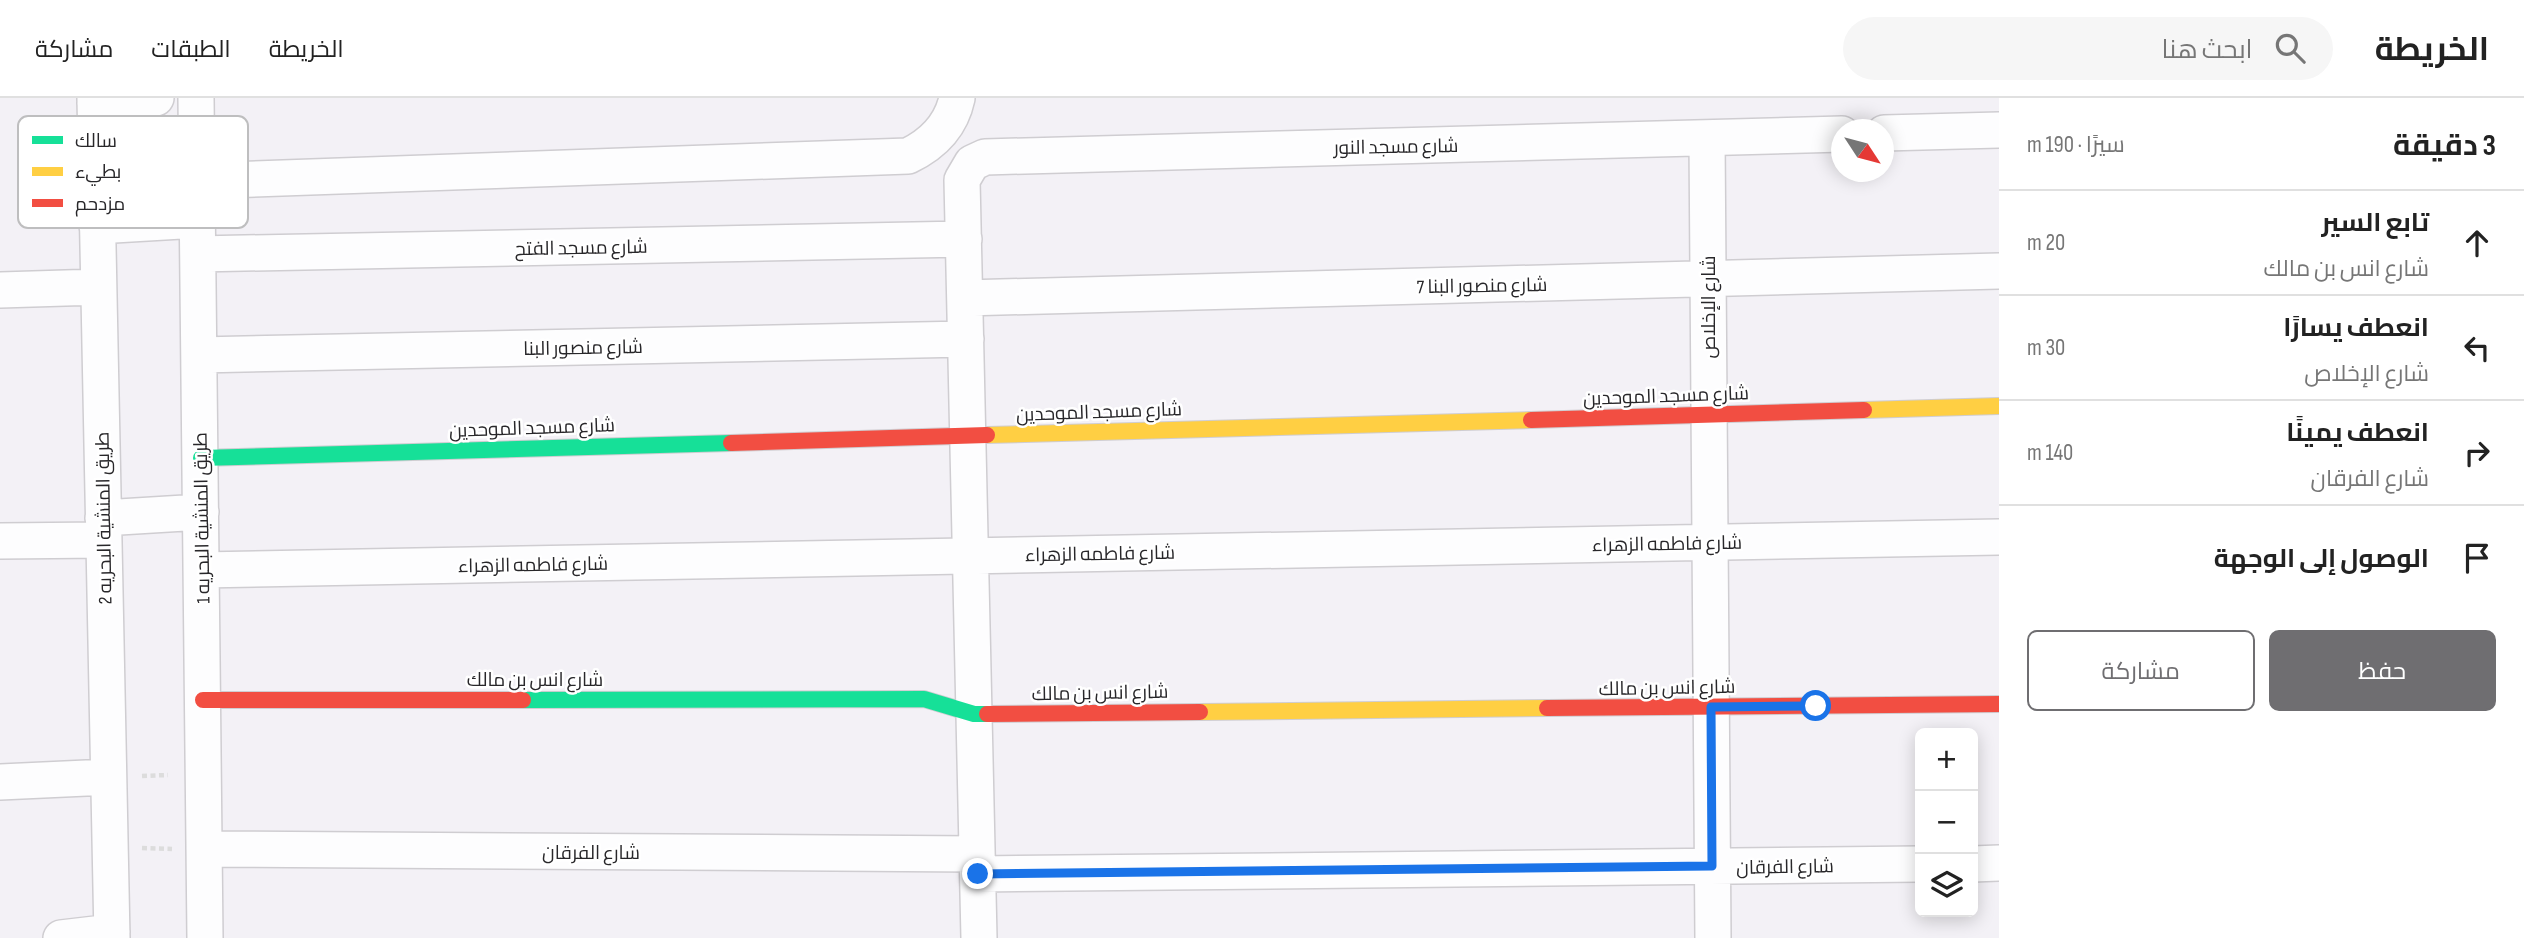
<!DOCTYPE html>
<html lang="ar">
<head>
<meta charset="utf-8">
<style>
	:root { --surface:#fff; --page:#f6f6f6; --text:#222; --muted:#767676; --line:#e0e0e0; --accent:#6f6e71 }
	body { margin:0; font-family:"Sofia Sans Condensed",Cairo,sans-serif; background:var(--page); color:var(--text); direction:rtl }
	.controls { position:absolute; right:21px; bottom:21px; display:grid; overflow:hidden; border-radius:10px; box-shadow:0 4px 18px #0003 }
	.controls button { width:63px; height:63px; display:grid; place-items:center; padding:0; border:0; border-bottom:2px solid var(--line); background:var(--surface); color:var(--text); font:35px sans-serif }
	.compass { position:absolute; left:1831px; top:21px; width:63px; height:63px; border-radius:50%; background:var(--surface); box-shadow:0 4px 18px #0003; rotate:126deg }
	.stop { position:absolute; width:21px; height:21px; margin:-16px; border:5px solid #1a73e8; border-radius:50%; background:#fff }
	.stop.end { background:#1a73e8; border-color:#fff; box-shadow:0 2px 7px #0008 }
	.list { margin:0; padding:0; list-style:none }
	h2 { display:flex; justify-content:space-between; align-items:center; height:91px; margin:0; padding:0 28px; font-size:30px }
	h2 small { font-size:23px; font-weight:400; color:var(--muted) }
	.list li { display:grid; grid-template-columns:46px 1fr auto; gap:21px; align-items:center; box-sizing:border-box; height:105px; padding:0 28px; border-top:2px solid var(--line) }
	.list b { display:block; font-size:26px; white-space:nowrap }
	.list p { margin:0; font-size:23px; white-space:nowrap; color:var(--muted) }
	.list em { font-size:23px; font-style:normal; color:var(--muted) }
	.actions { display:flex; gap:14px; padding:21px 28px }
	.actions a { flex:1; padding:16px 0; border:2px solid var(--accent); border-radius:10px; text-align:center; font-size:24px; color:var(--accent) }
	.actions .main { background:var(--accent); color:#fff }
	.icon { flex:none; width:38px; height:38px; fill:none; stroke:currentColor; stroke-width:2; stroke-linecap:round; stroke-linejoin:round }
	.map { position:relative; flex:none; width:1999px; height:840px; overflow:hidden; direction:ltr }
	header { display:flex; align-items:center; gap:42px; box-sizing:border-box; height:98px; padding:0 35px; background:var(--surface); border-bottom:2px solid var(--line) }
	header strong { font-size:33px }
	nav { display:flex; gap:38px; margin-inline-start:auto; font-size:24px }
	.search { width:490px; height:63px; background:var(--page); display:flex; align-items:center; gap:18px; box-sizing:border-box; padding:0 24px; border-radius:38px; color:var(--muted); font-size:26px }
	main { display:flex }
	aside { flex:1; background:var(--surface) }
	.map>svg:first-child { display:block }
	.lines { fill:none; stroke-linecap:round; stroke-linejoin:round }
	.street-casing { stroke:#cfcdd1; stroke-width:38 }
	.fast-casing { stroke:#cfcdd1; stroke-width:18 }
	.slow-casing { stroke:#cfcdd1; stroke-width:18 }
	.jam-casing { stroke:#cfcdd1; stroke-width:18 }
	.path { stroke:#dcdcdc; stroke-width:4.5; stroke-dasharray:5 3.5; stroke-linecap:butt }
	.street { stroke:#fdfdfe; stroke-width:35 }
	.fast { stroke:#16e098; stroke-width:16 }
	.slow { stroke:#ffcf43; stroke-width:16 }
	.jam { stroke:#f24e42; stroke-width:16 }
	.route { stroke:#1a73e8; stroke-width:9 }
	.labels { text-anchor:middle; stroke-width:5; stroke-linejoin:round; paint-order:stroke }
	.street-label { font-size:19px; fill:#28272a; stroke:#fff }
	.key { fill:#fff; stroke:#bebebf; stroke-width:2 }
	.key-label { font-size:19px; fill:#28272a }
</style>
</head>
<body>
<header>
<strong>الخريطة</strong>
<div class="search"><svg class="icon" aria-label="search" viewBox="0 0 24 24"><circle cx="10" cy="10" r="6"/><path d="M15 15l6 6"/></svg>ابحث هنا</div>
<nav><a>الخريطة</a><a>الطبقات</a><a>مشاركة</a></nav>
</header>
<main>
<aside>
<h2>3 دقيقة<small>سيرًا · 190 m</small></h2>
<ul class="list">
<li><svg class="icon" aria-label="ahead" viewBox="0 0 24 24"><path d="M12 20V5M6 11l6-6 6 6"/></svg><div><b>تابع السير</b><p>شارع انس بن مالك</p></div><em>20 m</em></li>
<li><svg class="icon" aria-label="left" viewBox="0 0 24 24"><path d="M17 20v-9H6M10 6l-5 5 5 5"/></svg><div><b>انعطف يسارًا</b><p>شارع الإخلاص</p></div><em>30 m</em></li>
<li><svg class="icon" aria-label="right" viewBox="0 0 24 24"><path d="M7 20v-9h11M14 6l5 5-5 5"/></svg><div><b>انعطف يمينًا</b><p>شارع الفرقان</p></div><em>140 m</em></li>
<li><svg class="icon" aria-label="arrive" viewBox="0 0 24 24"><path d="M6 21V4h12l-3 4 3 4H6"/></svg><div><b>الوصول إلى الوجهة</b></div></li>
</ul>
<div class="actions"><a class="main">حفظ</a><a>مشاركة</a></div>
</aside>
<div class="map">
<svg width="1999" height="840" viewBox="0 0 1999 840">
	<rect width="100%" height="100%" fill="#f3f1f6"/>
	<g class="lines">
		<g class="street-casing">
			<path id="street" d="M95,0L112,840
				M196,0L205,840
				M95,5L156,0
				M1884,35L1999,32
				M1707,40L1713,840
				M197,83L908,58C933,46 951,28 957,0
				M97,128L198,122
				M198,156L964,141
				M0,192L98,189
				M965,200L1999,173
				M199,257L966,241
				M103,420L201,414
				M0,443L103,442
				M201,472L1999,439
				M0,684L108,679
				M204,751L977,756
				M1973,766L1999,765
				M978,776L1920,766
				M61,840L112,834
				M979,840L962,82L972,65L985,59L1842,36"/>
		</g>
		<g class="fast-casing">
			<path id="fast" d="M201,360L731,345
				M523,602L924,601L974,616H987"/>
		</g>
		<g class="slow-casing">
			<path id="slow" d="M1864,312L1999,308
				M987,337L1531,322
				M1200,614L1547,610"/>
		</g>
		<g class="jam-casing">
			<path id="jam" d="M1531,322L1864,312
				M731,345L987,337
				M203,602H523
				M1547,610L1999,606
				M987,616L1200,614"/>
		</g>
		<path class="path" d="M142,678L168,677
			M142,750L172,751"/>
		<use href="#street" class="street"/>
		<use href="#fast" class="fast"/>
		<use href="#slow" class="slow"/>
		<use href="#jam" class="jam"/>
	</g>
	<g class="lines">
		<path class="route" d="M978,776L1712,768L1711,609L1816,608"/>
	</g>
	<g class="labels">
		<g class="street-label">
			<text transform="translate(1396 48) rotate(-1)" y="7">شارع مسجد النور</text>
			<text transform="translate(581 149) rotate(-1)" y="7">شارع مسجد الفتح</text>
			<text transform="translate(1482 187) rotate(-1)" y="7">شارع منصور البنا 7</text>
			<text transform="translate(1708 209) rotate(-90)" y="7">شارع الإخلاص</text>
			<text transform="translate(583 249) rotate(-1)" y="7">شارع منصور البنا</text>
			<text transform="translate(1666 297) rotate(-2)" y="7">شارع مسجد الموحدين</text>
			<text transform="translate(1099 313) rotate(-2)" y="7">شارع مسجد الموحدين</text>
			<text transform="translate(532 329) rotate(-2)" y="7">شارع مسجد الموحدين</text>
			<text transform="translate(103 420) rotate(-91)" y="7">طريق المنشية البحريه 2</text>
			<text transform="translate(201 420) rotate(-91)" y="7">طريق المنشية البحريه 1</text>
			<text transform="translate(1667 445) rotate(-1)" y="7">شارع فاطمه الزهراء</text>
			<text transform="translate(1100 455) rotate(-1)" y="7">شارع فاطمه الزهراء</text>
			<text transform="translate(533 466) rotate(-1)" y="7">شارع فاطمه الزهراء</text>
			<text x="535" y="588">شارع انس بن مالك</text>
			<text transform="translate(1667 589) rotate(-1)" y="7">شارع انس بن مالك</text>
			<text transform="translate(1100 594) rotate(-1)" y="7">شارع انس بن مالك</text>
			<text x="591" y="761">شارع الفرقان</text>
			<text transform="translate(1785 768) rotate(-1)" y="7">شارع الفرقان</text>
		</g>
	</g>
	<rect x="18" y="18" width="230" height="112" rx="10" class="key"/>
	<rect x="32" y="38" width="31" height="8" fill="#16e098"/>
	<rect x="32" y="69" width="31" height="9" fill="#ffcf43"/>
	<rect x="32" y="101" width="31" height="8" fill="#f24e42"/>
	<g class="key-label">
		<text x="75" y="49">سالك</text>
		<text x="75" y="80">بطيء</text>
		<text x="75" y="112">مزدحم</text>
	</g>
</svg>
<div class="controls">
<button>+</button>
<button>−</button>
<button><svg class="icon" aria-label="layers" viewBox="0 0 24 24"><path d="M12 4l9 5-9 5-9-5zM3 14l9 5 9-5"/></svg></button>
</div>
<svg class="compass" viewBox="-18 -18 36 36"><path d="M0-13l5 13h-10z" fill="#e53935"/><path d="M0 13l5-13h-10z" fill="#767676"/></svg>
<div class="stop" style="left:1816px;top:608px"></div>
<div class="stop end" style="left:978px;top:776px"></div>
</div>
</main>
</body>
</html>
